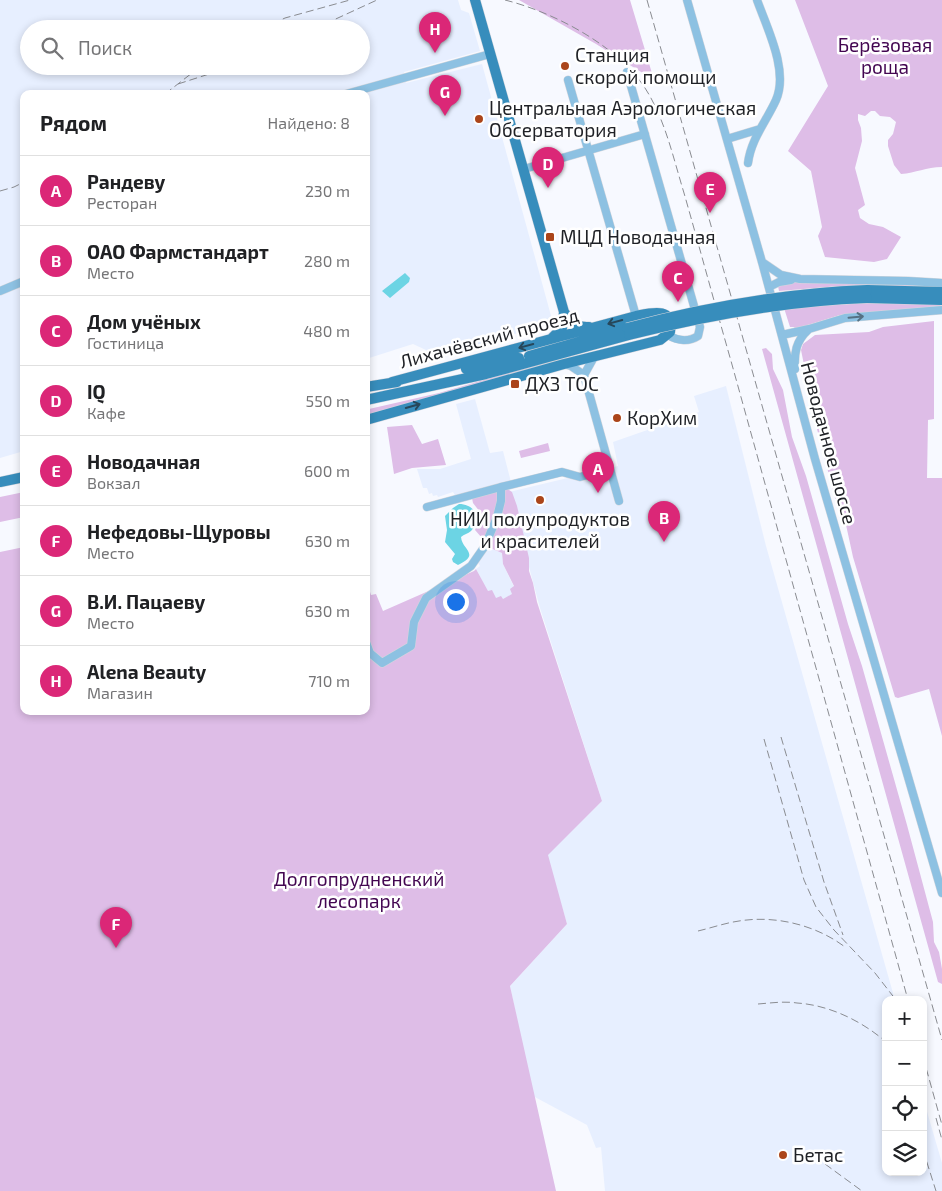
<!DOCTYPE html>
<html lang="ru">
<head>
<meta charset="utf-8">
<style>
	:root { --surface:#fff; --page:#f2f2f2; --text:#202124; --muted:#757577; --line:#e0e0e0; --accent:#db2777 }
	body { margin:0; font-family:"Exo 2",sans-serif; background:var(--page); color:var(--text) }
	.controls { position:absolute; right:15px; bottom:15px; display:grid; overflow:hidden; border-radius:10px; box-shadow:0 2px 8px #0003 }
	.controls button { width:45px; height:45px; display:grid; place-items:center; padding:0; border:0; border-bottom:1px solid var(--line); background:var(--surface); color:var(--text); font:25px sans-serif }
	.you { position:absolute; left:455px; top:601px; width:18px; height:18px; margin:-12px; border:4px solid #fff; border-radius:50%; background:#1a73e8; box-shadow:0 0 0 8px #1a73e833 }
	.badge { display:grid; place-items:center; width:32px; height:32px; border-radius:50%; background:var(--accent); color:#fff; font-size:16px; font-weight:700 }
	.pin { position:absolute; translate:-50% -41px; filter:drop-shadow(0 1px 2px #0008) }
	.pin::after { content:''; position:absolute; top:26px; width:18px; height:15px; background:inherit; clip-path:polygon(0 0,100% 0,50% 100%) }
	.list { margin:0; padding:0; list-style:none }
	h2 { display:flex; justify-content:space-between; align-items:center; height:65px; margin:0; padding:0 20px; font-size:21px }
	h2 small { font-size:16px; font-weight:400; color:var(--muted) }
	.list li { display:grid; grid-template-columns:32px 1fr auto; gap:15px; align-items:center; box-sizing:border-box; height:70px; padding:0 20px; border-top:1px solid var(--line) }
	.list b { display:block; font-size:19px; white-space:nowrap }
	.list p { margin:0; font-size:16px; white-space:nowrap; color:var(--muted) }
	.list em { font-size:16px; font-style:normal; color:var(--muted) }
	.icon { flex:none; width:28px; height:28px; fill:none; stroke:currentColor; stroke-width:2; stroke-linecap:round; stroke-linejoin:round }
	.map { position:relative; flex:none; width:942px; height:1191px; overflow:hidden }
	.search { position:absolute; background:var(--surface); box-shadow:0 2px 8px #0003; left:20px; top:20px; width:350px; height:55px; display:flex; align-items:center; gap:12px; box-sizing:border-box; padding:0 18px; border-radius:28px; color:var(--muted); font-size:19px }
	.panel { position:absolute; background:var(--surface); box-shadow:0 2px 8px #0003; left:20px; top:90px; width:350px; height:625px; border-radius:10px }
	.map>svg:first-child { display:block }
	.built { fill:#e7efff; fill-rule:evenodd }
	.green { fill:#debde7 }
	.water { fill:#6cd4e4 }
	.lines { fill:none; stroke-linecap:round; stroke-linejoin:round }
	.minor-casing { stroke:#d4d6dc; stroke-width:9 }
	.major-casing { stroke:#d4d6dc; stroke-width:11 }
	.minor { stroke:#8dc1e2; stroke-width:8 }
	.major { stroke:#378dbc; stroke-width:10 }
	.rail { stroke:#8a8c91; stroke-width:1; stroke-dasharray:8 4; stroke-linecap:butt }
	.major-bridge-casing { stroke:#d4d6dc; stroke-width:11; stroke-linecap:butt }
	.major-bridge { stroke:#378dbc; stroke-width:10 }
	.oneway { stroke:#567184 }
	.oneway2 { stroke:#27475a }
	.poi-dot { fill:#ab451a; stroke:#fff; stroke-width:2 }
	.labels { text-anchor:middle; stroke-width:5; stroke-linejoin:round; paint-order:stroke }
	.park-label { font-size:19px; fill:#430651; stroke:#fff }
	.poi-label { font-size:19px; fill:#1f2126; stroke:#fff; text-anchor:start }
	.street-label { font-size:19px; fill:#1f2126; stroke:#fff }
</style>
</head>
<body>
<div class="map">
<svg width="942" height="1191" viewBox="0 0 942 1191">
	<rect width="100%" height="100%" fill="#f7f9ff"/>
	<path class="built" d="M0,0H458L461,10L469,13L480,51L404,72L406,83L482,64L553,323L439,356L413,344L366,359V94H24V451L0,458ZM29,29H361V66H29Z
		M726,386L766,546L895,1000H886V1172H923V1098L942,1163V1191H605L601,1147L596,1148L587,1125L533,1096L510,986L567,924L547,855L602,801L540,608L509,492L618,466L613,442L699,412L694,396Z
		M475,399L490,453L503,451L511,482L456,497L453,492L438,497L437,495L433,496L432,493L429,494L427,488H423L417,469H440L471,459L456,404Z
		M485,546L502,553L503,564L514,587L513,594L503,599H496L488,592L476,569L480,566L476,560Z"/>
	<path class="green" d="M519,0H630L654,80L596,44Z
		M795,0H942V167C926,167 916,173 901,174L894,165L888,146V140L893,134L896,122L890,117L880,116L875,111H871L865,116L858,114V120L861,128L862,141L855,168L865,205L858,210L860,218L869,224L883,227L901,237L887,259L874,262L825,257L818,236L822,227L811,171L788,151L828,86Z
		M803,281L938,285V287L840,286L779,291L778,286L787,282Z
		M867,303L940,305L941,306L840,315L795,329L794,327H790L784,308Z
		M934,321V419L928,420L927,478H942V736L929,689L898,698L895,697L853,557L843,511L835,498L817,429L801,350L803,344L815,335L869,332L883,327Z
		M766,348L772,354L773,369L783,390L792,437L806,476L848,624L862,666L907,825L933,922L934,942L939,952L942,969V984L938,982L762,349Z
		M559,358L561,360L366,415V412L370,411L369,409L439,393Z
		M412,425L422,444L438,439L446,465L412,468L394,474L387,427Z
		M548,443L550,451L521,458L519,451Z
		M506,488L512,492L517,506L529,558V571L533,583L537,602L602,801L548,855L567,924L510,986L556,1191H0V552L24,547V711H366V579L371,595L376,594L383,611L474,571L476,569L488,591L492,590L496,598L501,596L503,599L512,594L510,589L514,586L503,564L502,553L483,545L482,538L475,530L480,518V512L473,503L472,498Z
		M24,492V517L0,522V497Z"/>
	<path class="water" d="M405,273L410,278L409,282L390,298L382,291Z
		M459,504C475,504 483,519 471,531C468,534 464,534 461,537C462,550 481,554 458,565L453,562L452,559L455,554L445,542L447,530L445,516L453,508Z"/>
	<g class="lines">
		<g class="minor-casing">
			<path id="minor" d="M687,0L762,262L815,459L942,893
				M627,72L700,327L698,336C689,342 678,341 668,335
				M568,80L636,316
				M346,94L490,54
				M727,139L760,129
				M748,163C751,139 766,122 776,100C789,71 767,28 757,0
				M524,169L645,134
				M762,262L781,275L800,279L908,281L942,283
				M769,287L779,282L791,280
				M0,291L24,281
				M782,335L809,329L845,318L942,310
				M564,364L571,366L584,375L619,501
				M795,369C794,353 796,341 808,330
				M584,375L594,357
				M427,507L501,487
				M366,621V633
				M366,642L370,653L382,663L411,646L414,622L426,598L471,566L485,546L497,517L501,501V487L562,472L580,477L610,469"/>
		</g>
		<g class="major-casing">
			<path id="major" d="M475,0L564,312L562,328L551,339
				M867,290L942,292
				M867,298L942,300
				M564,312C571,322 577,328 589,327
				M529,356L627,328
				M466,369L519,358
				M366,387L397,382
				M366,400L486,374L629,335
				M366,420L564,364L660,340L670,332C674,306 651,313 636,316L392,382
				M0,482L24,477"/>
		</g>
		<use href="#minor" class="minor"/>
		<use href="#major" class="major"/>
		<path class="rail" d="M505,0C553,12 617,45 645,88C665,119 673,157 684,193C700,249 715,305 731,361C790,574 849,787 908,1000
			M647,0L942,1040
			M261,29L285,18L350,0
			M314,29L377,0
			M178,84L234,66
			M165,94L201,66
			M0,191L14,187L24,182
			M781,737L824,882L843,935
			M764,739L804,880L816,907L834,930L875,973L896,1000
			M698,931C711,928 725,923 739,921C775,915 816,925 845,947
			M758,1004C771,1003 784,1001 797,1003C829,1005 862,1021 886,1042
			M923,1057L942,1125
			M936,1118L942,1140
			M923,1150L936,1191
			M825,1164L862,1191"/>
		<g class="major-bridge-casing">
			<path id="major-bridge" d="M627,328C706,307 785,293 867,290
				M629,335C707,315 786,301 867,298"/>
		</g>
		<use href="#major-bridge" class="major-bridge"/>
	</g>
	<defs><path id="oneway-shaft" d="M-6 0H5M1.5-3L5.5 0L1.5 3" fill="none" stroke-width="1.6" stroke-linecap="round" stroke-linejoin="round" transform="scale(1.25)"/></defs>
	<use class="oneway" href="#oneway-shaft" transform="translate(856 317) rotate(-5)"/>
	<g class="oneway2">
		<use href="#oneway-shaft" transform="translate(615 322) rotate(165)"/>
		<use href="#oneway-shaft" transform="translate(526 346) rotate(165)"/>
		<use href="#oneway-shaft" transform="translate(413 406) rotate(-16)"/>
	</g>
	<g class="poi-dot">
		<circle cx="565" cy="66" r="5"/>
		<circle cx="479" cy="119" r="5"/>
		<rect x="545" y="232" width="10" height="10" rx="2.5"/>
		<rect x="510" y="379" width="10" height="10" rx="2.5"/>
		<circle cx="617" cy="418" r="5"/>
		<circle cx="540" cy="500" r="5"/>
		<circle cx="783" cy="1155" r="5"/>
	</g>
	<g class="labels">
		<g class="park-label">
			<text x="885" y="52">Берёзовая<tspan x="885" dy="22">роща</tspan></text>
			<text x="359" y="886">Долгопрудненский<tspan x="359" dy="22">лесопарк</tspan></text>
		</g>
		<g class="poi-label">
			<text x="575" y="62">Станция<tspan x="575" dy="22">скорой помощи</tspan></text>
			<text x="489" y="115">Центральная Аэрологическая<tspan x="489" dy="22">Обсерватория</tspan></text>
			<text x="560" y="244">МЦД Новодачная</text>
			<text x="525" y="391">ДХЗ ТОС</text>
			<text x="627" y="425">КорХим</text>
			<text x="540" y="526" text-anchor="middle">НИИ полупродуктов<tspan x="540" dy="22">и красителей</tspan></text>
			<text x="793" y="1162">Бетас</text>
		</g>
		<g class="street-label">
			<text transform="translate(489 338) rotate(-15)" y="7">Лихачёвский проезд</text>
			<text transform="translate(829 443) rotate(75)" y="7">Новодачное шоссе</text>
		</g>
	</g>
</svg>
<div class="controls">
<button>+</button>
<button>−</button>
<button><svg class="icon" aria-label="locate" viewBox="0 0 24 24"><circle cx="12" cy="12" r="6"/><path d="M12 2v4M12 18v4M2 12h4M18 12h4"/></svg></button>
<button><svg class="icon" aria-label="layers" viewBox="0 0 24 24"><path d="M12 4l9 5-9 5-9-5zM3 14l9 5 9-5"/></svg></button>
</div>
<div class="you"></div>
<div class="pin badge" style="left:598px;top:493px">A</div>
<div class="pin badge" style="left:664px;top:542px">B</div>
<div class="pin badge" style="left:678px;top:302px">C</div>
<div class="pin badge" style="left:548px;top:188px">D</div>
<div class="pin badge" style="left:710px;top:213px">E</div>
<div class="pin badge" style="left:116px;top:948px">F</div>
<div class="pin badge" style="left:445px;top:116px">G</div>
<div class="pin badge" style="left:435px;top:53px">H</div>
<div class="search"><svg class="icon" aria-label="search" viewBox="0 0 24 24"><circle cx="10" cy="10" r="6"/><path d="M15 15l6 6"/></svg>Поиск</div>
<section class="panel">
<h2>Рядом<small>Найдено: 8</small></h2>
<ul class="list">
<li><span class="badge">A</span><div><b>Рандеву</b><p>Ресторан</p></div><em>230 m</em></li>
<li><span class="badge">B</span><div><b>ОАО Фармстандарт</b><p>Место</p></div><em>280 m</em></li>
<li><span class="badge">C</span><div><b>Дом учёных</b><p>Гостиница</p></div><em>480 m</em></li>
<li><span class="badge">D</span><div><b>IQ</b><p>Кафе</p></div><em>550 m</em></li>
<li><span class="badge">E</span><div><b>Новодачная</b><p>Вокзал</p></div><em>600 m</em></li>
<li><span class="badge">F</span><div><b>Нефедовы-Щуровы</b><p>Место</p></div><em>630 m</em></li>
<li><span class="badge">G</span><div><b>В.И. Пацаеву</b><p>Место</p></div><em>630 m</em></li>
<li><span class="badge">H</span><div><b>Alena Beauty</b><p>Магазин</p></div><em>710 m</em></li>
</ul>
</section>
</div>
</body>
</html>
